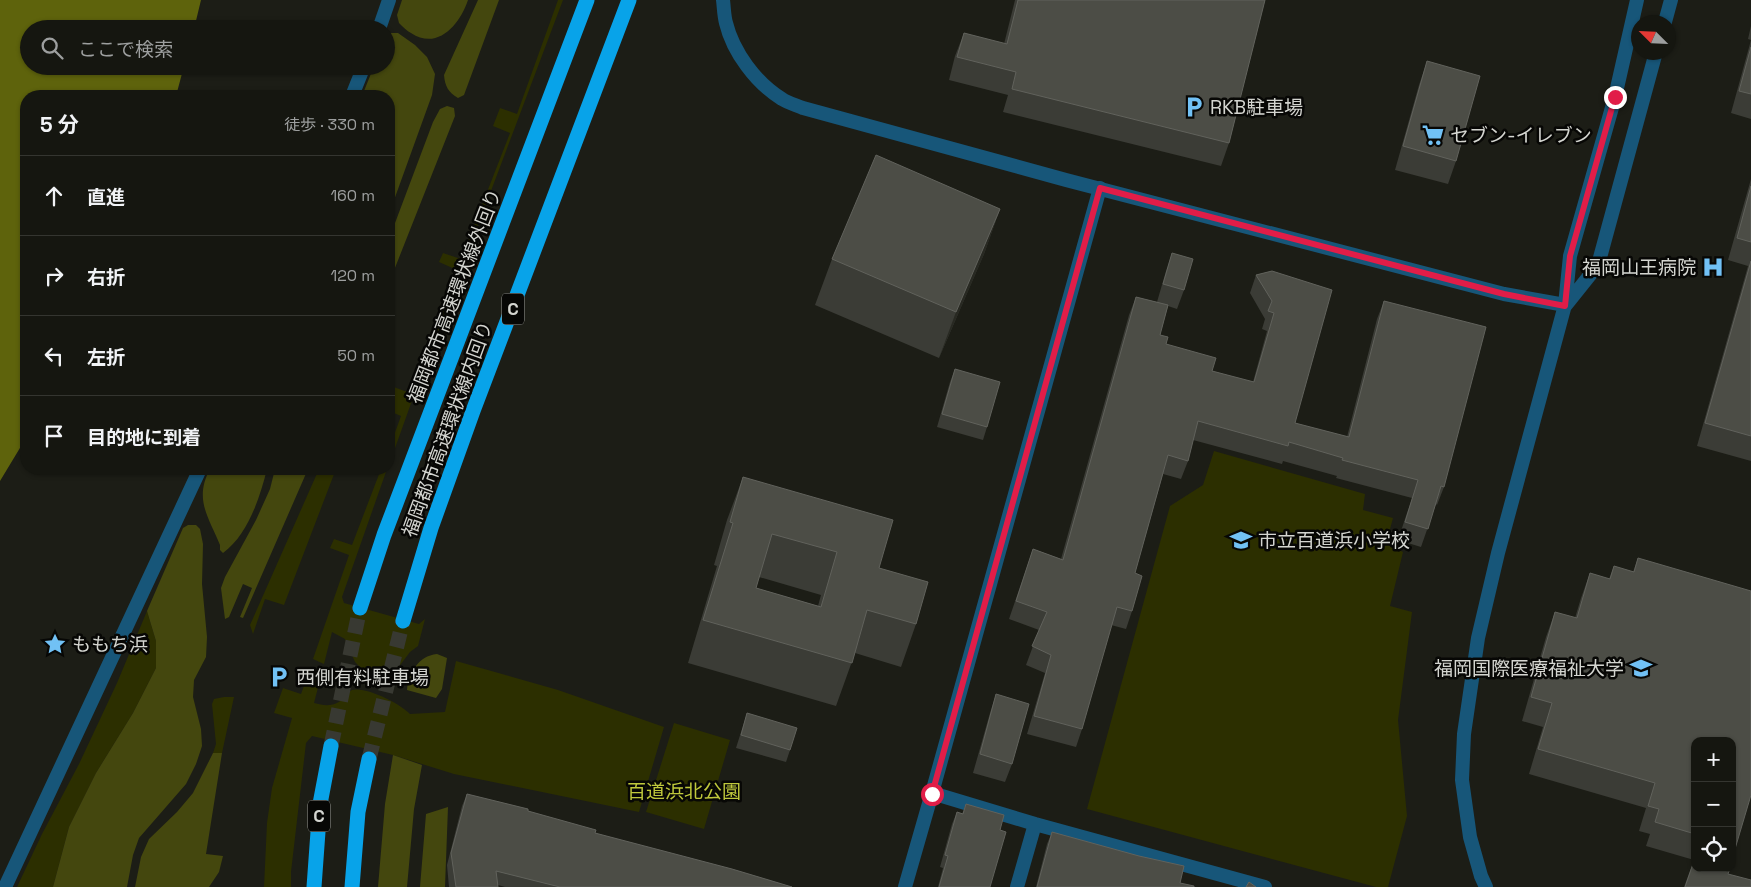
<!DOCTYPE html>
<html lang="ja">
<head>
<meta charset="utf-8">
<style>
	:root { --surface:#151610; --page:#1e1f19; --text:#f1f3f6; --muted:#9d9f9f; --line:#343530 }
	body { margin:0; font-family:"Space Grotesk","Noto Sans JP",sans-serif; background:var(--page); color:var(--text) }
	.controls { position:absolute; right:15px; bottom:15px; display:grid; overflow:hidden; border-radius:10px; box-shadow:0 1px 4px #0004 }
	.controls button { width:45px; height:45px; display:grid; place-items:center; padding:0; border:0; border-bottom:1px solid var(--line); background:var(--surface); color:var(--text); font:25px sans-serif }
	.compass { position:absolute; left:1631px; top:15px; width:45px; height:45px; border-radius:50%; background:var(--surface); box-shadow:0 1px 4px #0004; rotate:294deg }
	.stop { position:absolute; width:15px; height:15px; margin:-11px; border:4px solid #e11d48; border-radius:50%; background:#fff }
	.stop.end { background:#e11d48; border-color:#fff; box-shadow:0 1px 5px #0008 }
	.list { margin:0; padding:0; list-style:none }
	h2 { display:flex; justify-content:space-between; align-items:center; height:65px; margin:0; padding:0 20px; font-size:21px }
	h2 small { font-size:16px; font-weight:400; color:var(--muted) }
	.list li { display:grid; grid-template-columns:32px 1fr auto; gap:15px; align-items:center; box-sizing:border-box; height:80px; padding:0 20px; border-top:1px solid var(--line) }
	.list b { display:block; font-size:19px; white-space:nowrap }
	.list em { font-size:16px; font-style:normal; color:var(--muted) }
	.icon { flex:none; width:28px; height:28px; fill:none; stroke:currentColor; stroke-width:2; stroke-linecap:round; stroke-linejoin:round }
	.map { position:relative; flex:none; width:1751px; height:887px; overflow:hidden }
	.search { position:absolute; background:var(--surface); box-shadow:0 1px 4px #0004; left:20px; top:20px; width:375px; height:55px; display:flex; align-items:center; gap:12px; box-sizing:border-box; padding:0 18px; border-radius:28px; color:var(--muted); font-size:19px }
	.panel { position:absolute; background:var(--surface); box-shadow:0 1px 4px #0004; left:20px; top:90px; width:375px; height:385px; border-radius:20px }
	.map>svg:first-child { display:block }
	.green { fill:#2c2f00 }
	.forest { fill:#44470e }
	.water { fill:#5e630c }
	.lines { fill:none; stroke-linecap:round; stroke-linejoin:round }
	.motorway-tunnel { stroke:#383932; stroke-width:15; stroke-dasharray:15 8; stroke-linecap:butt }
	.pedestrian { stroke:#175679; stroke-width:14 }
	.minor { stroke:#175679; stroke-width:14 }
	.tertiary { stroke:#175679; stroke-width:14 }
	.motorway { stroke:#08a3e9; stroke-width:15 }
	.wall { fill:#3b3c36; fill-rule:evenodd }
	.shaded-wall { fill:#282922 }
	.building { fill:#4c4d46; stroke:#61625c; fill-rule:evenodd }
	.route { stroke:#e11d48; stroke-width:6 }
	.labels { text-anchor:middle; stroke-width:5; stroke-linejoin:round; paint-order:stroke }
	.shield { fill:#070705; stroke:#969793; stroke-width:1 }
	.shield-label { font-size:18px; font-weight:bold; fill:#d4d5d0 }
	.poi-label { font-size:19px; fill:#d4d5d0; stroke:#070705; text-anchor:start }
	.street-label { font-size:19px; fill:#d4d5d0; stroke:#070705 }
	.park-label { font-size:19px; fill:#bfc83c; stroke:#070705 }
</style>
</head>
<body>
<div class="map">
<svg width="1751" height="887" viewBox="0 0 1751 887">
	<rect width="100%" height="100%" fill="#1c1d16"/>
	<path class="green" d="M558,0H563L414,395L389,465V449L401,416L389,411V393L391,386L410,393L457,270L439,262L443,253L461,259L510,133L493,126L500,108L517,114Z
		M1214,451L1365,494L1363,510L1393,518L1386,544L1403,552L1390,606L1412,612L1398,720L1407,816L1388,887H1376L1087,809L1170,506L1203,485Z
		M319,469H336L284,605L265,599L253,634L250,625Z
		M381,469H387L342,597L344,603L419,624L425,619L418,646L410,652L398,668L389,674L368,672L361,668L355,662L345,639L332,632L324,664L313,659L349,555L330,548L334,539L352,545Z
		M147,611L156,641V668L133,713L96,773L69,827L53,887H17L42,834L79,764L117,683Z
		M456,661L558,690L664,727L639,812L454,774L393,755L312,736L306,743L291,872V887H264L267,823L272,788L292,718L274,713L283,688L301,694L308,675L320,680L314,703C325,706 335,707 344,698C347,694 348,692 352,690C366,686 401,704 410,714L445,712Z
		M224,697H234L222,753H213L216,744L212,704L214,699Z
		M674,723L730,740L704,829L646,812Z"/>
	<path class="forest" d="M402,0H468C460,24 438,51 411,33C407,31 403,27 399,23L397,15Z
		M478,0H499L464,95L458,98C448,92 445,86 444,75Z
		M391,33H398L415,45L427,57L435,74L432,95L389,214V96H362L374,66H386V39Z
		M447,106L454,108L455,116L389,283V239L433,122L440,109Z
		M210,469H267C260,497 248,535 223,553L220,550V545C208,516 194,499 210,469Z
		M275,469H308L243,618L240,617L252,588L243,584L229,617L225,619L221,588L225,577L256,520L270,489Z
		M188,525H196L200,529L203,544L202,584L207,637L206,657L194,680L193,697L201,729L202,746L196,764L186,784L139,838L133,855L127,887H53L69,827L96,773L133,713L156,668V641L147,611L183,528Z
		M437,654L447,658L442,689L436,698L407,690C409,673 418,656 437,654Z
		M213,753H222L206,854L223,856L219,872L209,887H135L141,857L149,839L177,812L193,793Z
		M393,755L422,765L414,809L407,887H378L385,804Z
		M448,807L445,887H420L426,814Z"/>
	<path class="water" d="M0,0H201L194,29H29V66H184L176,96H26V438L0,481Z"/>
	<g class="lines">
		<path class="motorway-tunnel" d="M331,746L360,608
			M369,759L403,621"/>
		<path class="pedestrian" d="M379,29L389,0
			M352,96L364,66
			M5,887L200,469"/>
		<path class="minor" d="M932,793L1035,824L1265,887
			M905,887L932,793L1100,188
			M1017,887L1035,824"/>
		<path class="tertiary" d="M723,0C724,8 724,16 726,23C733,52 756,83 782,99C788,103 796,105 803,108L1066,180L1504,294L1565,305
			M1665,22L1671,0
			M1566,305L1598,265L1656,52
			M1486,887L1481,876L1470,837L1462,780L1464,734L1478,638L1498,553L1565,305L1570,256L1615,97L1637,0"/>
		<path class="motorway" d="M360,608L384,535L587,0
			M403,621L431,528L473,411L629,0
			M314,887L320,804L331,746
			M352,887L358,812L369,759"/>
	</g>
	<path class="wall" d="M1015,0H1265L1229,143L1221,166L1003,112L1008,95L949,80L955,56L964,33L1004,44Z
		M1751,26V40L1748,39Z
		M1751,40V119L1731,113Z
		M1427,61L1456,161L1448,184L1395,170L1419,85Z
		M1751,179V461L1697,446L1748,266L1728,260Z
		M1000,209L984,254L939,358L815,305L832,259Z
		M1172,253L1184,290L1177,309L1168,306L1160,335L1166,344L1212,371L1253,382L1267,331L1262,329L1265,319L1250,293L1256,275L1272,271L1295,423L1347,437L1377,319L1384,301L1444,487L1437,505L1436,504L1421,547L1398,540L1412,498L1336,478L1337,476L1283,461L1282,464L1193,440L1188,461L1181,479L1163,474L1135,573L1132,611L1126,629L1111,625L1082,729L1076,747L1027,734L1045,673L1026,665L1039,630L1009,619L1033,549L1061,559L1129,315L1136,297L1157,302L1166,271Z
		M955,369L987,427L983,440L937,427L950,382Z
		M743,477L879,568L916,624L901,667L855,653L836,706L688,663L717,566L714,565L727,520ZM759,577L821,595L818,606L756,588Z
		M1638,558L1695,741V868L1728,874L1751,887H1684L1694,860L1646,846L1650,834L1639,831L1646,808L1529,774L1543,727L1522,721L1546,637L1555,612L1575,618L1581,598L1590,573L1609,579L1614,566L1633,572Z
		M996,694L1012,764L1005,782L973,773L990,713Z
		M747,713L790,750L786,762L736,748Z
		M467,794L528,811L595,833L792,887H505L498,885V887H449L447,865L462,806Z
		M966,804L1000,830L990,887H938L943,868L940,867L952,824L957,812L962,814Z
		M1052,832L1180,883L1194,887H1036L1047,844Z"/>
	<path class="shaded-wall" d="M1000,209L984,254L939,358L956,312Z"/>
	<path class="building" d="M1018,0H1265L1229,143L1012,89L1016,72L957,57L964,33L1007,44Z
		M1751,47V94L1739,91Z
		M1427,61L1480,76L1456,161L1403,146Z
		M876,155L1000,209L956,312L832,259Z
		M1751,186V242L1737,238Z
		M1172,253L1193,259L1184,290L1163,284Z
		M1751,261V436L1705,423Z
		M1272,271L1332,290L1295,423L1349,437L1384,301L1486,327L1444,487L1441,486L1428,529L1405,522L1418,480L1342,460L1343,458L1289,442L1288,446L1198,421L1188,461L1168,455L1135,573L1142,576L1132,611L1117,607L1082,729L1034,716L1051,655L1032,646L1047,612L1016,601L1033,549L1063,560L1136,297L1168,305L1160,335L1168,337L1166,344L1216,358L1212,371L1254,382L1274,313L1268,311L1272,301L1256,275Z
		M955,369L1000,382L987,427L942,414Z
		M743,477L893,520L879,568L928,582L916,624L867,610L852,663L703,620L733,523L730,522ZM772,534L837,552L821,607L756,588Z
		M1638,558L1751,591V795L1732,859V741H1695V834L1655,822L1659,809L1648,806L1655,783L1538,749L1552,703L1531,697L1555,612L1577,618L1590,573L1610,579L1614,566L1634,572Z
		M996,694L1029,704L1012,764L980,754Z
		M747,713L797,728L790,750L741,735Z
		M467,794L528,809V811L596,830L595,833L732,869L792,887H560L496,871L498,887H456L451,853Z
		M966,804L1004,815L1000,830L1006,832L990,887H939L948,856L945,855L957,812L963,814Z
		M1052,832L1139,856L1184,866L1180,883L1194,886V887H1037Z
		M1695,858V868H1730L1728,874L1751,880V887H1685Z
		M1249,882L1256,887H1246Z"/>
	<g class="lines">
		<path class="route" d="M932,794L1100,188L1504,294L1565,306L1570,256L1615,97"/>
	</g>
	<defs>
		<g id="parking-bare" transform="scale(1.725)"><path d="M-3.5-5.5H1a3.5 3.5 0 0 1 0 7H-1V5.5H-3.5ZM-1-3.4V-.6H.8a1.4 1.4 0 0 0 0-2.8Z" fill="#71c1f5" stroke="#070705" stroke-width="2.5" paint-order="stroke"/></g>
		<g id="supermarket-bare" transform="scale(1.725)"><path d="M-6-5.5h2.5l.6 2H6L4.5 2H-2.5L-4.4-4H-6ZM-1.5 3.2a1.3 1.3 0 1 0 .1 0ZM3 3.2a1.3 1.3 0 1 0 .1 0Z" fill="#71c1f5" stroke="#070705" stroke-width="2.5" paint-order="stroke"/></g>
		<g id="hospital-bare" transform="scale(1.725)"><path d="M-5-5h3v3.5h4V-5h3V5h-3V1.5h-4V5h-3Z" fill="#71c1f5" stroke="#070705" stroke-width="2.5" paint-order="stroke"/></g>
		<g id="school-bare" transform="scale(1.725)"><path d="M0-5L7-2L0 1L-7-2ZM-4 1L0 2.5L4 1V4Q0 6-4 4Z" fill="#71c1f5" stroke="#070705" stroke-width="2.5" paint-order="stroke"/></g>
		<g id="sight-bare" transform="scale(1.725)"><path d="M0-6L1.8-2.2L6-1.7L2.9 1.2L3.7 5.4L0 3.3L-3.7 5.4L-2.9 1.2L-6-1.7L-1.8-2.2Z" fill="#71c1f5" stroke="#070705" stroke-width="2.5" paint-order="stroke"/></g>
		<g id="university-bare" transform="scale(1.725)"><path d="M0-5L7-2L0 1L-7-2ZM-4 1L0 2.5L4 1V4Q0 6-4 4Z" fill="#71c1f5" stroke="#070705" stroke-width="2.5" paint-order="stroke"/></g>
	</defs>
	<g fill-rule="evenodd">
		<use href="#parking-bare" x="1194" y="107"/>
		<use href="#supermarket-bare" x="1433" y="135"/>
		<use href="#hospital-bare" x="1713" y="267"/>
		<use href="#school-bare" x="1241" y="540"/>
		<use href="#sight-bare" x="55" y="644"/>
		<use href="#university-bare" x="1641" y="668"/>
		<use href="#parking-bare" x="279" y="677"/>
	</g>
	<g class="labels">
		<g class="shield">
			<rect x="502" y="293.5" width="22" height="31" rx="4"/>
			<rect x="308" y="800.5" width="22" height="31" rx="4"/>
		</g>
		<g class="shield-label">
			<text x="513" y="315">C</text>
			<text x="319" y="822">C</text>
		</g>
		<g class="poi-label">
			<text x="1210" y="114">RKB駐車場</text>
			<text x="1450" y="142">セブン-イレブン</text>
			<text x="1696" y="274" text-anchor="end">福岡山王病院</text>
			<text x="1258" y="547">市立百道浜小学校</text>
			<text x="72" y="651">ももち浜</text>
			<text x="1624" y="675" text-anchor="end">福岡国際医療福祉大学</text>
			<text x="296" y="684">西側有料駐車場</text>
		</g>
		<g class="street-label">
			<text transform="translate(454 296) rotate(-69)" y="7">福岡都市高速環状線外回り</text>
			<text transform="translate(447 429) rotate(-70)" y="7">福岡都市高速環状線内回り</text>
		</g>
		<g class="park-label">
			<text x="684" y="798">百道浜北公園</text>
		</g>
	</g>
</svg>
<div class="controls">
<button>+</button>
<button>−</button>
<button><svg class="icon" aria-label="locate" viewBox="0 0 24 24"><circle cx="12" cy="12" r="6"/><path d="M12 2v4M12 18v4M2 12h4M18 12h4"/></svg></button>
</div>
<svg class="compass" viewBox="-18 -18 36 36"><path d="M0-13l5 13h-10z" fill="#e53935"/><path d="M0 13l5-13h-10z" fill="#9d9f9f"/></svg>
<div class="stop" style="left:932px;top:794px"></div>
<div class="stop end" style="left:1615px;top:97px"></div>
<div class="search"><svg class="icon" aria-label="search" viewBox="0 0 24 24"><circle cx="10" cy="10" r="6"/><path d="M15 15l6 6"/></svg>ここで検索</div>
<section class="panel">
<h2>5 分<small>徒歩 · 330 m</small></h2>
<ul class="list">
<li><svg class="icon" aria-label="ahead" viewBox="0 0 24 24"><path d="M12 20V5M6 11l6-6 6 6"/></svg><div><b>直進</b></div><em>160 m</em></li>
<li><svg class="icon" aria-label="right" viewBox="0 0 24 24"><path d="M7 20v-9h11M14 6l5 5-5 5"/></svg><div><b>右折</b></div><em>120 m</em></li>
<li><svg class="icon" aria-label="left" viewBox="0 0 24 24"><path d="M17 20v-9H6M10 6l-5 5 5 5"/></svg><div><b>左折</b></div><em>50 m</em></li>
<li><svg class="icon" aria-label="arrive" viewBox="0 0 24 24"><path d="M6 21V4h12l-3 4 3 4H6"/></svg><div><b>目的地に到着</b></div></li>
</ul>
</section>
</div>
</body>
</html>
